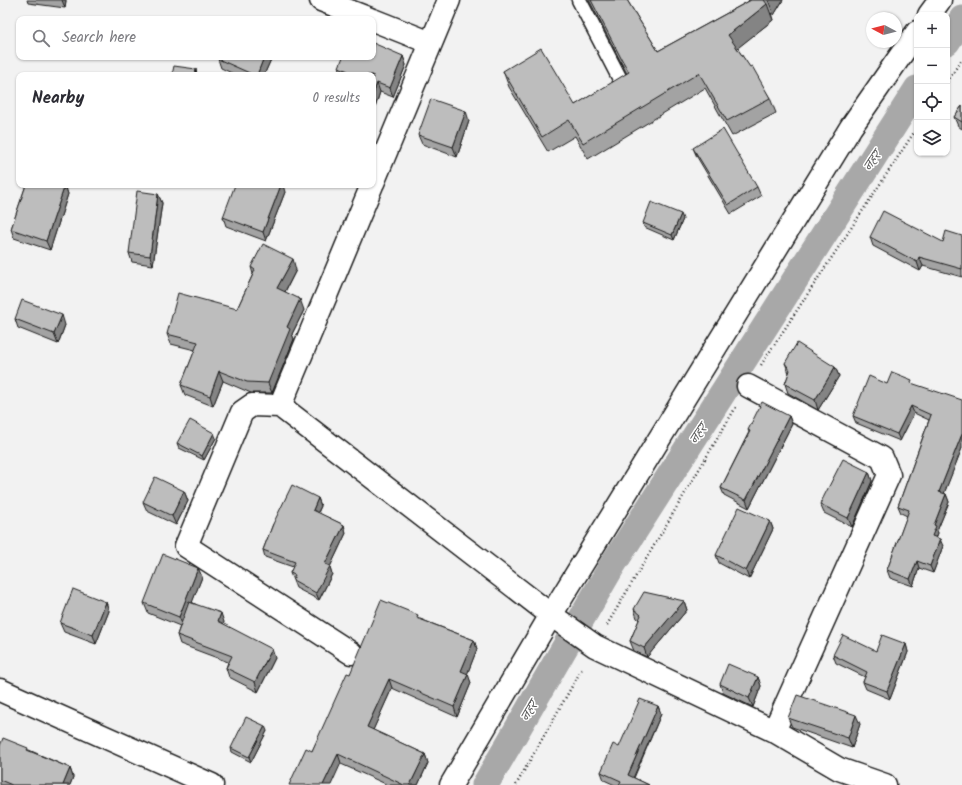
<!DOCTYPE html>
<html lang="en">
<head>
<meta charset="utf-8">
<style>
	:root { --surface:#fff; --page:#f2f2f3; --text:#2b2b33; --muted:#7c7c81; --line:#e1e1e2 }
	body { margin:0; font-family:Kalam,"Playpen Sans Deva",sans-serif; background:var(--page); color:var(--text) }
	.controls { position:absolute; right:12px; top:12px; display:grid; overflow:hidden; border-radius:8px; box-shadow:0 1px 3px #0004 }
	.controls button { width:36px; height:36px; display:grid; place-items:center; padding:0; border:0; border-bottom:1px solid var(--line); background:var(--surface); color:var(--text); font:20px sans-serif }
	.compass { position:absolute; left:866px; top:12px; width:36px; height:36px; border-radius:50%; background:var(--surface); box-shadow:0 1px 3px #0004; rotate:277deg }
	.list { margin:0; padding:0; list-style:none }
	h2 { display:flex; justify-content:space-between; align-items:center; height:52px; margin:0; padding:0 16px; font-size:17px }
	h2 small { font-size:13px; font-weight:400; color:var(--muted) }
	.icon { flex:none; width:22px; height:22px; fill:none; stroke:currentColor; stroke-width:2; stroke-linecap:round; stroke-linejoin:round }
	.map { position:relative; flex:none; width:962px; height:785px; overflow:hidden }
	.search { position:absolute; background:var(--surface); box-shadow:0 1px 3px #0004; left:16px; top:16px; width:360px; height:44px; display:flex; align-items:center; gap:10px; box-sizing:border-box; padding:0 14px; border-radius:8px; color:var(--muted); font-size:15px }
	.panel { position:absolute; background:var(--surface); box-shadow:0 1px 3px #0004; left:16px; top:72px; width:360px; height:116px; border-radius:8px }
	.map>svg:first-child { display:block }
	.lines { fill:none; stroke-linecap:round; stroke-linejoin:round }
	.canal { stroke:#a8a8a8; stroke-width:27 }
	.lane-casing { stroke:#1c1c1c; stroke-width:17 }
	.street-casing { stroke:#1c1c1c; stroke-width:25 }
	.secondary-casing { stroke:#1c1c1c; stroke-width:25 }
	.path { stroke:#1c1c1c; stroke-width:2.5; stroke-dasharray:1 3; stroke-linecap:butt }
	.lane { stroke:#fff; stroke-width:14 }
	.street { stroke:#fff; stroke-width:22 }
	.secondary { stroke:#fff; stroke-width:22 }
	.wall { fill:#a3a3a3; stroke:#1c1c1c }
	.shaded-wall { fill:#848484; stroke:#1c1c1c }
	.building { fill:#bdbdbd; stroke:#1c1c1c }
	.labels { text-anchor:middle; stroke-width:3; stroke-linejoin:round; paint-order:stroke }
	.water-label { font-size:13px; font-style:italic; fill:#5b5b5b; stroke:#fff }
</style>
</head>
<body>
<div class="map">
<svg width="962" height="785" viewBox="0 0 962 785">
	<rect width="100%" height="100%" fill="#f2f2f2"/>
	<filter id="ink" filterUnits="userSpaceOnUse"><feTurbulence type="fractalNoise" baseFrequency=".025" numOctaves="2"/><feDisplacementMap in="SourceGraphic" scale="8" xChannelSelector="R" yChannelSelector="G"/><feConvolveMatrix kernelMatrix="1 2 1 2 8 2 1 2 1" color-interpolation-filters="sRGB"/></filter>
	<g filter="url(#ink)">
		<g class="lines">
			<path class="canal" d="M947,42L962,19
				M485,785L612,566L917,89"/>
			<g class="lane-casing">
				<path id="lane" d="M579,0L622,83"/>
			</g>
			<g class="street-casing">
				<path id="street" d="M321,0L370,19
					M373,20L431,43
					M373,183L449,0
					M372,185L280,406L551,615L595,646L774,731L839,769L885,785
					M748,386L882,458L889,475L774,731
					M280,406L252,405L242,412L186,546L351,653
					M0,690L212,785"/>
			</g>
			<g class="secondary-casing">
				<path id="secondary" d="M929,15L940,0
					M451,785L551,615L851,127L917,32"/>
			</g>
			<path class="path" d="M947,82L962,59
				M761,365L917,128
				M607,625L736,407
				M516,785L583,667"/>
			<use href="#lane" class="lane"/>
			<use href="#street" class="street"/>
			<use href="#secondary" class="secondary"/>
		</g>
		<path class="wall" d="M27,0H66L65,8L28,3Z
			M589,0H627L658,51L749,1L748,0H783L774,15L771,13L773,20L737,48L770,98L776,113L732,136L705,88L588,159L575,136L548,152L509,87L503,71L575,105L627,74Z
			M403,56L406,65L393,97L380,92L373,114V75H342L339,67Z
			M219,57H272L264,75H236L221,68L218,59Z
			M962,106V129L958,126L954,117Z
			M469,121L457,157L422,144L418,135Z
			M693,148L757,187L761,196L731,214L697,157Z
			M26,185H65L68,194L50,250L14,238L11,229Z
			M285,192L266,241L226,226L223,217Z
			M158,194L162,203L153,265L132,262L129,253Z
			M683,219L674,240L644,227L643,223Z
			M962,236V277L923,266L920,271L873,246L870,237L943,242Z
			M251,267L296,270L285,292L304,310L292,334L294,339L272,393H251L223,381L213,406L185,395L181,385L195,350L171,344L167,334L237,309L253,274Z
			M15,319L65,325L58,344L18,328Z
			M785,363L835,367L839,376L818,410L788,393L785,384L789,373Z
			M887,384H913L962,448L944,493L946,494L949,502L937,531L938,533L936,538L943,546L933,573L919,568L913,586L890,578L887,570L907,516L901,513L898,506L929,420L914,413L900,441L856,423L853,416Z
			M789,416L792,424L749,508L724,495L721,488L749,432L748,430Z
			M216,438L204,460L179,448L177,443Z
			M869,472L872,481L852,527L824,513L820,504Z
			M184,491L188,501L176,525L147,511L143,502Z
			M318,498L321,506L318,513L344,525L346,533L330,567L332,574L319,600L296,588L290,573L293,567L265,557L263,550L273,524Z
			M770,521L773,529L749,579L719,563L716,555Z
			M198,568L202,577L192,602L224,622L223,624L275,658L258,692L229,677L226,668L228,662L180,644L177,635L180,626L148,613L144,603Z
			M684,601L687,610L647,657L634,651L630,641L639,620L637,618L634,609Z
			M106,602L109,611L96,644L64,632L60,623Z
			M420,619L474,640L477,649L467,674L471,683L457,717L392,688L373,730L425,754L428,763L418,785H388L312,751L350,674Z
			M906,644L908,652L890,699L866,689L863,682L865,677L836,663L833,655L876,651Z
			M758,677L761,686L753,707L723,693L720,684Z
			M658,706L661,714L634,778L649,785H615L604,780L601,772L619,747Z
			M788,718L860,724L852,748L792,727Z
			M267,731L251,762L232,752L231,748Z
			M0,746L29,750L70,768L73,777L70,785H0Z"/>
		<path class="shaded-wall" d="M62,0H66L65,8Z
			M768,0H783L774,15Z
			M767,4L773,20L734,51L728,35Z
			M403,56L406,65L393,97L390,88Z
			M264,57H272L264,75H257Z
			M196,69L197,74V75H195Z
			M377,83L380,92L373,114V95Z
			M466,111L469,121L457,157L453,147Z
			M65,185L68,194L50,250L46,241Z
			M281,185H283L285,192L266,241L263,232Z
			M158,194L162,203L153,265L150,256Z
			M681,214L683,219L674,240L672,235Z
			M919,257L923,266L920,271L917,262Z
			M293,259L296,270L281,299L277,288Z
			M300,299L304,310L292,334L294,339L272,393L268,383L287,327Z
			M62,315L65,325L58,344L54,334Z
			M835,367L839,376L818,410L815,400Z
			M219,371L223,381L213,406L210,396Z
			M911,406L914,413L900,441L897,434Z
			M789,416L792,424L749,508L746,500Z
			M214,433L216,438L204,460L202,456Z
			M962,434V448L942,499L939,492Z
			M869,472L872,481L852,527L848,518Z
			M184,491L188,501L176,525L172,516Z
			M946,494L949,502L937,531L938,533L934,543L932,536L934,525Z
			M318,498L321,506L315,518L313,510Z
			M770,521L773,529L749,579L746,571Z
			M344,525L346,533L330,567L332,574L319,600L316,593L325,564Z
			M940,539L943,546L933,573L930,566Z
			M917,561L919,568L913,586L910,579Z
			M198,568L202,577L183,626L179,617Z
			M684,601L687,610L647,657L644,648Z
			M106,602L109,611L96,644L93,635Z
			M221,613L224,622L221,630L218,621Z
			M474,640L477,649L465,680L461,671Z
			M906,644L908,652L890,699L887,691Z
			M272,649L275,658L258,692L255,682Z
			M468,674L471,683L457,717L454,707Z
			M758,677L761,686L753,707L749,698Z
			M389,679L392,688L370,737L367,727Z
			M658,706L661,714L631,783L628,775Z
			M856,715L860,724L852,748L848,738Z
			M265,726L267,731L251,762L249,757Z
			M338,754L341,763L331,785H323Z
			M425,754L428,763L418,785H410Z
			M70,768L73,777L70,785H63Z"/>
		<path class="building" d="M591,0H627L658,51L751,0H764L767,4L728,35L750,67L752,66L770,98L727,121L699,73L583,143L569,120L542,137L503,71L541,48L575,105L629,72L621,58Z
			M373,43L403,56L390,88L377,83L373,95V75H346L348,71L339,67L343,57H373Z
			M219,57H264L257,75H254L218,59Z
			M174,66L196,69L195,75H172Z
			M431,99L466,111L453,147L418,135Z
			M962,106V122L954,117Z
			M723,129L757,187L728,205L693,148Z
			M26,185H65L46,241L11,229Z
			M235,185H281L263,232L223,217Z
			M137,191L158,194L150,256L129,253Z
			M651,202L681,214L672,235L643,223Z
			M883,211L943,242L946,231L962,236V269L919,257L917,262L870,237Z
			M263,244L293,259L277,288L300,299L287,327L290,329L268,383L247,382L219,371L210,396L181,385L198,342L167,334L178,293L237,309L255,270L251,267Z
			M22,300L62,315L54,334L15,319Z
			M797,343L835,367L815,400L785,384L790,370L785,363Z
			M892,372L912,380L911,383L962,400V434L939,492L946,494L934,525L936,526L932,536L940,539L930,566L917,561L910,579L887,570L909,510L898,506L931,415L911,406L897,434L853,416L869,376L887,384Z
			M762,402L789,416L746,500L721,488L750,431L748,430Z
			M190,420L214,433L202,456L177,443Z
			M843,459L869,472L848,518L820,504Z
			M155,477L184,491L172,516L143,502Z
			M292,485L318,498L313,510L344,525L325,564L330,566L316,593L293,580L295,575L290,573L295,562L263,550L273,524Z
			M739,507L770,521L746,571L716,555Z
			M163,554L198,568L179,617L144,603Z
			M73,589L106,602L93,635L60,623Z
			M644,592L684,601L644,648L630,641L641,615L634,609Z
			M381,600L418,615L417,618L474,640L461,671L468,674L454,707L389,679L367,727L425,754L410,785H404L338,754L323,785H289L306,748L312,751L347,673L350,674Z
			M189,602L221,613L218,621L272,649L255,682L226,668L232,656L177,635Z
			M843,635L876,651L882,635L906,644L887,691L863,682L867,672L833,655Z
			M728,664L758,677L749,698L720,684Z
			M797,695L856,715L848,738L788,718Z
			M640,699L658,706L628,775L649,785H619L621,781L601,772L613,744L619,747Z
			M246,717L265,726L249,757L231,748Z
			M3,738L28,748L27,750L70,768L63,785H12L0,780V746Z"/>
	</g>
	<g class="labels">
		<g class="water-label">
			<text transform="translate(871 161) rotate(-57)" y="5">नहर</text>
			<text transform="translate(697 434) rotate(-57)" y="5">नहर</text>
			<text transform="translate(528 711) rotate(-60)" y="5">नहर</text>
		</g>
	</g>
</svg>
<div class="controls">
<button>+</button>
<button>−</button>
<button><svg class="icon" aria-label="locate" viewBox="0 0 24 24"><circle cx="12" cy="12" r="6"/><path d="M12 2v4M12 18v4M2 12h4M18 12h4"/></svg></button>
<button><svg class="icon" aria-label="layers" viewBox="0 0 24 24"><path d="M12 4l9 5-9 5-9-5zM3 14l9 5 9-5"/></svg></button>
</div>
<svg class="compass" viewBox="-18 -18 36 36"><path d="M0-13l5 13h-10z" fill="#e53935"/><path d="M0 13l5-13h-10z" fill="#7c7c81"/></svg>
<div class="search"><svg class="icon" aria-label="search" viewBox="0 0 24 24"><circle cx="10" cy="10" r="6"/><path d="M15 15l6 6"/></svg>Search here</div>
<section class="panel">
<h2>Nearby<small>0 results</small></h2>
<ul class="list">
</ul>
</section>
</div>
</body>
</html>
